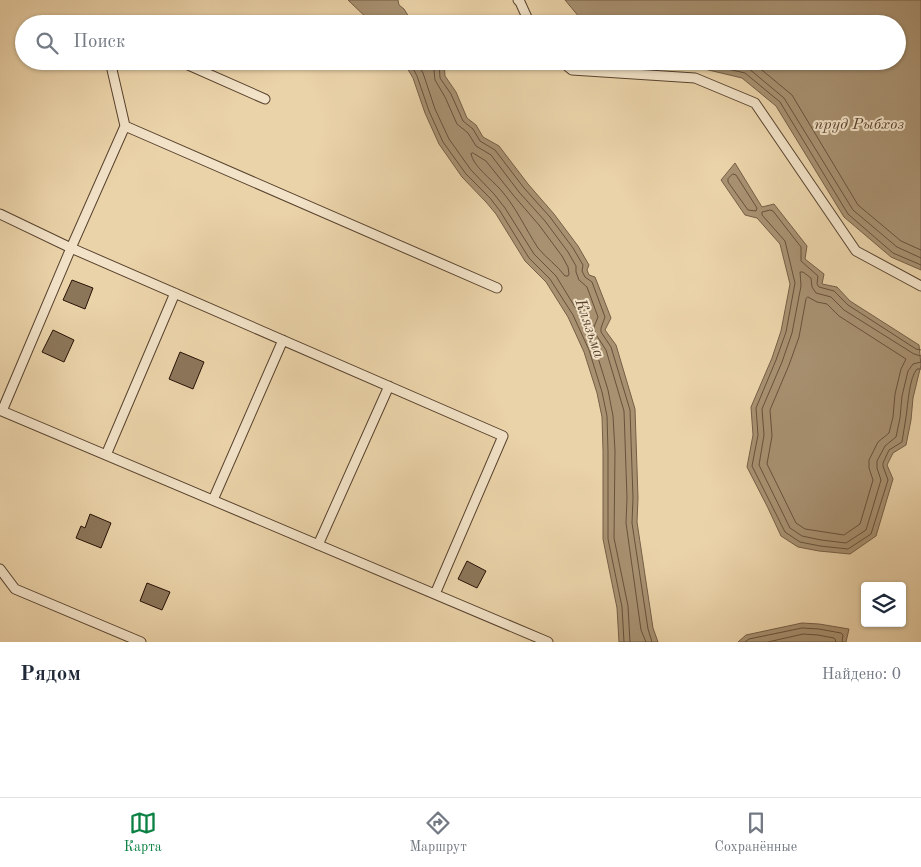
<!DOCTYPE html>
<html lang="ru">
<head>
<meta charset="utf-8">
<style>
	:root { --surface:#fff; --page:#f6f6f7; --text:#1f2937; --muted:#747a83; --line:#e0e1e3; --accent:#0b8043 }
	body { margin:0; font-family:"Old Standard TT",serif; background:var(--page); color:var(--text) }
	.controls { position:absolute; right:15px; bottom:15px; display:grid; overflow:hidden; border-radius:5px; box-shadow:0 1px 4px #0004 }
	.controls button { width:45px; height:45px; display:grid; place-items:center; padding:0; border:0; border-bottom:1px solid var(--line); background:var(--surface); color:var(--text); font:25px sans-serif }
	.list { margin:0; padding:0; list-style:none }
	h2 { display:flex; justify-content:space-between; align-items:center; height:65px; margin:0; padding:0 20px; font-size:21px }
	h2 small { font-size:16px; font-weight:400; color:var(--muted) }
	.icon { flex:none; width:28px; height:28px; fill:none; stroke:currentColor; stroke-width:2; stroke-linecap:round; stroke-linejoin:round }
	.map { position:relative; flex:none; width:921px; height:642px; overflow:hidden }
	.search { position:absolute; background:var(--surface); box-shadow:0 1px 4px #0004; left:15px; right:15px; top:15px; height:55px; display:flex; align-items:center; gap:12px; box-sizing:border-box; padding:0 18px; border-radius:28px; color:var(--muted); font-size:19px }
	.sheet { height:155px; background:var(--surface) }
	nav { display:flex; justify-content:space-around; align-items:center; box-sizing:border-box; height:70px; border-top:1px solid var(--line); background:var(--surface); font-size:14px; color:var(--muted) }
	nav a { display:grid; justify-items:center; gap:2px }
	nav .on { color:var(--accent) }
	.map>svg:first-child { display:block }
	.water { fill:#a89171; stroke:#745e46 }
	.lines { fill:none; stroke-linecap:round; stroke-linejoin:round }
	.shore { stroke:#67513b; stroke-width:1 }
	.building { fill:#8c765a; stroke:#261105 }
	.lane-casing { stroke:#57422e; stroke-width:11 }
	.lane { stroke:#f2e2c7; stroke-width:9 }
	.labels { text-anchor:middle; stroke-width:4; stroke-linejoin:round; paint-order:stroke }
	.water-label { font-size:16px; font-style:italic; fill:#5a4430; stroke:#f2e2c7 }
</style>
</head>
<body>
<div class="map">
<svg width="921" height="642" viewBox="0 0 921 642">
	<rect width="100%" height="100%" fill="#ebd3a9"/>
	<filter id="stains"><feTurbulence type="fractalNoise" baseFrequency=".004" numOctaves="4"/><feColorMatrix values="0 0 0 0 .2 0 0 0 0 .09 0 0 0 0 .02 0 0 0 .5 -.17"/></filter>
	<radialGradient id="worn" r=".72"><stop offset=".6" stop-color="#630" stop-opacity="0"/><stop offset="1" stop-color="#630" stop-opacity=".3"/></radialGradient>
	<path class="water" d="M348,0H398L399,5L404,9L412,22L416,24H373Z
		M565,0H921V270L891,257L844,217L776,106L742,78L671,61H897V24H585Z
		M403,61H444L445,76L456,92L467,118L476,125L483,137L499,146L528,184L554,214L578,246L589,265L587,270L589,275L595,277L611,318L605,330L616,345L635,409L638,498L637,522L653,628L658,642H619L617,608L603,539V451L602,417L597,393L584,352L568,317L546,282L525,261L496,214L486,202L462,177L439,144L425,113L413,78Z
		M735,163L762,207L774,204L807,246L805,259L824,274L822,284L837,287L850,301L919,345L921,365L913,398L911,420L906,445L893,453L887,465L893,479L876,536L850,554L819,551L798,547L781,536L768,508L747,467L753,435L751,407L772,358L781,331L790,284L780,244L757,218L745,215L721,180Z
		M802,623L819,624L849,629L846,642H738L746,635Z"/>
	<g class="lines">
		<path class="shore" d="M409,61L417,76L429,111L443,142L466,174L490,198L500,211L529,258L550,279L573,315L589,350L602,392L607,416L608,451V539L622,607L624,642
			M416,61L423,73L435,109L449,139L471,170L494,194L505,208L534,254L556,276L578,312L595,348L608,390L613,416L615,451L614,538L628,606L630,642
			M433,61L435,80L445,97L457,124L468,133L476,146L491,155L519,192L545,221L568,252L576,266V272L579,280L587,287L598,317L594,327L595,333L606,350L624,411L627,498L626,523L641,630L646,642
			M439,61L440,78L451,94L463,121L473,129L480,141L495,150L524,188L550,217L573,248L583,265L582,271L585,277L592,282L605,317L601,328V332L611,347L630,410L633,498L632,523L648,629L652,642
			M693,61L745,73L780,102L848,214L893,253L921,265
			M721,61L748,68L784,98L853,210L897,247L921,258
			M751,61L792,95L858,205L901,241L921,250
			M473,153L486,161L514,196L539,225L562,256L568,267L569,274L568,276H565C557,265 546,258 538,248C525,228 516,207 500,189C492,180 473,166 471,154Z
			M733,174L736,175L757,208L756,211L748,210L728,182V179Z
			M808,297L817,302L827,304L839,316L906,359L901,369L895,394L893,417L889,433L878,442L869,460V468L873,480L860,524L844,535L805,529L796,523L767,464L772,436L770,410L789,365L799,337L806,299Z
			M921,350L916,349L848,305L834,291L819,287L817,284L818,276L801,261V247L773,211L770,210L762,212V215L785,241L795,283L786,332L776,360L756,408L758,435L752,466L785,532L800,542L820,546L848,549L871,534L888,480L883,466V463L889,450L902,442C903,434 905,425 906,417C908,405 909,378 917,369H921
			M921,356L914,354L844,310L831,297L816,293L812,287L811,278L803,272H800L801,286L792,333L782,362L762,409L764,435L759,465L790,528L802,536L821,540L846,543L866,530L881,480L877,468V461L885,446L896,437L900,418L902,396L908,371L913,364L921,362
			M745,642L749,639L802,628L819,629L841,633L843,635L842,642
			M768,642L803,634L818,635L834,638L835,639L836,642"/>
	</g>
	<path class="building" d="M72,280L93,288L85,309L63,300Z
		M53,330L74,340L64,362L42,352Z
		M180,352L204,362L193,389L169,379Z
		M90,514L111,523L101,548L76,538L81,526L85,528Z
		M467,561L486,571L477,588L458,579Z
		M147,583L170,592L162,610L140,601Z"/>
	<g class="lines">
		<g class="lane-casing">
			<path id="lane" d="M518,0L520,2L530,24
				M110,61L125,126
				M179,61L265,99
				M561,61L572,70L695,78L755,103L856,251L921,286
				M0,214L71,248L2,411L548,642
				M106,455L175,293
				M213,500L283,340
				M318,545L389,386
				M0,569L15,589L141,642
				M435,594L503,436L71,248L125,126L497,288"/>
		</g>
		<use href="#lane" class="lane"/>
	</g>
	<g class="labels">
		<g class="water-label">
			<text x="859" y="129">пруд Рыбхоз</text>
			<text transform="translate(591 328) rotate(71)" y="6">Клязьма</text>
		</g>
	</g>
	<rect width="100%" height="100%" filter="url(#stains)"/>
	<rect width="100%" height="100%" fill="url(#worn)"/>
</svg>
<div class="controls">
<button><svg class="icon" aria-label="layers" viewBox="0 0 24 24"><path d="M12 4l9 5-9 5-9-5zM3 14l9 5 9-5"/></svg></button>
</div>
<div class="search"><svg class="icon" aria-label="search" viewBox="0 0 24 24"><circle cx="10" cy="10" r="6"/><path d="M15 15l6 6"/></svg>Поиск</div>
</div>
<section class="sheet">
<h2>Рядом<small>Найдено: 0</small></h2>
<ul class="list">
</ul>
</section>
<nav>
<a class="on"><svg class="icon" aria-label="map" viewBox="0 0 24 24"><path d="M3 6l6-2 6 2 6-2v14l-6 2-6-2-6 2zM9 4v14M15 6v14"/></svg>Карта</a>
<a><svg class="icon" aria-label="directions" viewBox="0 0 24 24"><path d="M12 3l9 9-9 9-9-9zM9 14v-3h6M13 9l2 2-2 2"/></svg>Маршрут</a>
<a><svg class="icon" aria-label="saved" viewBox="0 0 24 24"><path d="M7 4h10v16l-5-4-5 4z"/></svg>Сохранённые</a>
</nav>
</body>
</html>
